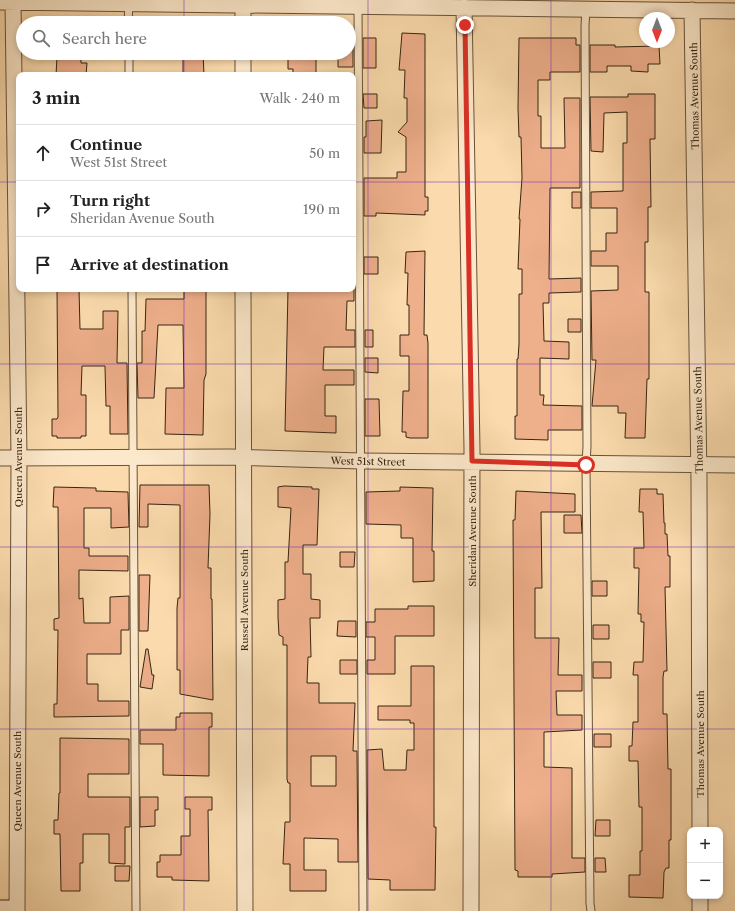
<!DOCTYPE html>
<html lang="en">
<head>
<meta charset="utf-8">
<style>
	:root { --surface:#fff; --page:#f2f2f2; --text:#222; --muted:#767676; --line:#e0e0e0 }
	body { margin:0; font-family:"Libre Caslon Text",serif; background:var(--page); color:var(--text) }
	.controls { position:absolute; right:12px; bottom:12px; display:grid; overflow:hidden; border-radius:8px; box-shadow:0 2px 6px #0003 }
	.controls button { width:36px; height:36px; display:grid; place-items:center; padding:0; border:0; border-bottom:1px solid var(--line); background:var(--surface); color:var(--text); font:20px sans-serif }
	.compass { position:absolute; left:639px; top:12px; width:36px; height:36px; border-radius:50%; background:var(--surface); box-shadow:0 2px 6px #0003; rotate:180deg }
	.stop { position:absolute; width:12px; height:12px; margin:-9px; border:3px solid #d93025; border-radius:50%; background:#fff }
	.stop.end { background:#d93025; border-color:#fff; box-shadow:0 1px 4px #0008 }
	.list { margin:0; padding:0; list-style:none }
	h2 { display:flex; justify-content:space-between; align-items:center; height:52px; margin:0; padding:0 16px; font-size:17px }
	h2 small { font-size:13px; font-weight:400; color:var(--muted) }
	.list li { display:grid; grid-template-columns:26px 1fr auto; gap:12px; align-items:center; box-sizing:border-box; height:56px; padding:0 16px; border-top:1px solid var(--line) }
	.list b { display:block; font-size:15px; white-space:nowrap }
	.list p { margin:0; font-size:13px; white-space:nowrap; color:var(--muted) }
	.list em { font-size:13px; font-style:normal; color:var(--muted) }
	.icon { flex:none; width:22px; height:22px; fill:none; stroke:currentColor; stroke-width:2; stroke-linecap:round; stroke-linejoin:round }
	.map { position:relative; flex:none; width:735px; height:911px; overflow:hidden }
	.search { position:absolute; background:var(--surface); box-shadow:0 2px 6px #0003; left:16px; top:16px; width:340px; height:44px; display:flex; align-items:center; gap:10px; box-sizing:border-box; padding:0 14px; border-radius:22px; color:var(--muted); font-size:15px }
	.panel { position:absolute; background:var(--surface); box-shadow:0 2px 6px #0003; left:16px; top:72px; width:340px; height:220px; border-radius:8px }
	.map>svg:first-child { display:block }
	.building { fill:#eeaf8b; stroke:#372412; fill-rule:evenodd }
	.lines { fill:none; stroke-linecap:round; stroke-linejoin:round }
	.lane-casing { stroke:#685239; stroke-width:9 }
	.street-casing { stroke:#685239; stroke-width:17 }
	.secondary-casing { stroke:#372412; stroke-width:23 }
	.lane { stroke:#fce8ca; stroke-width:7 }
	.street { stroke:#fce8ca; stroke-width:15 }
	.secondary { stroke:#fce8ca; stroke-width:21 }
	.route { stroke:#d93025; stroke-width:5 }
	.grid { fill:none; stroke:#7b2cbf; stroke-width:1; stroke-opacity:0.55 }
	.labels { text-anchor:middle; stroke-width:4; stroke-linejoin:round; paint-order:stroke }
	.street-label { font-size:10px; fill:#372412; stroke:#fce8ca }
</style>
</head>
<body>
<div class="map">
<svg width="735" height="911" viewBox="0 0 735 911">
	<rect width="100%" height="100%" fill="#fbdbad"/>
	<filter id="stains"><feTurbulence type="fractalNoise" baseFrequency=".005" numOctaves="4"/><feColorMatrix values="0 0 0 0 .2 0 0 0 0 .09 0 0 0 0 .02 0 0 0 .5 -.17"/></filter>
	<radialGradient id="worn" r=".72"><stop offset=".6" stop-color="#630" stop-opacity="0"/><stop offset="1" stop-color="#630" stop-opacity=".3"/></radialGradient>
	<path class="building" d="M402,33L425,34V197H428V211H425V215L376,213V216H364V178H397V172H406V137L398,132L407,122V98H404L405,70H399Z
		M349,38H353V67H338V53H349Z
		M363,38H376V68H363Z
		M519,38H576V45H580V72H550V80H538V116H541V148H565L564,98H580V188H550L549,279L581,278V292L549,293V303H543L544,341L569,342V359L540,358V395H544L543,405L582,406V430H548V440L515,439V416H517V359H518L519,344V294H522V269H518L520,219H519L522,178L521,137H519L518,108Z
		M590,45H615V47L659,46L660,64H648V72L631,71V66H607V72H590Z
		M61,53H81V63H87L86,75H56L57,57H61Z
		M183,53H203L204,75H183Z
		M316,55V75H293V69H288V57Z
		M363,94H377V108H364Z
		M628,94H655V139H650L651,207H648V242H645V292H649V379H647L645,438H625L626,413H618V406H592L596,360H592L591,291L618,290V266H591V251H606V233H617V208H591V192L623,191V143H627V112L604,113L603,152L591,151L590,97H628Z
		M382,120L381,153H364V137H366V121Z
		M572,192H581V208H572Z
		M425,251L424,335H427L428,343V438H410L406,437V432H402L403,391H409V356H400V335H409V305H407L408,273H405L406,252Z
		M364,257H378V274H364Z
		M57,289H79L80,329H103V311H118L117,363H127L128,434H110V406H106L105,366H82L81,395H86V436H81V438H57V436H52V419H57L58,417Z
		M184,289H206V374L204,380L203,435L165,434L166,388H184L183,325H158L154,398H138L137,363H142V331H145L146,299H184Z
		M288,289H354V301H347L346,330H355V347H324L323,370H354V385H325V416H336V433L285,431Z
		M568,319H581V332H568Z
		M365,330H373V347H365Z
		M365,358H378V373L365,372Z
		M365,399H379L380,436H365Z
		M140,485H209L210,514L208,568H211V599H212L213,700L180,694V670H177V608L178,598H180V505L148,504V527H139Z
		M284,486L312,487V489H319L317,545H303V574H311V599L320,600V618H310L311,657H308L307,683H319V703H355L353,751H357L358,862H338V839L304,838V870H326V891H290V864H283L285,822H290V783H288L287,779V645H283V637L279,635L278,617V600L285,599V562H288L291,508L278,507V487ZM311,756H336V786H311Z
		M54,487L96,488V491L128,492L129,527L111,528V508H84V548H89V556H128V571L79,570V599L83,598L84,623H110V597L129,596V630H121V654H87V684H98V701H129V716L54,717V704H57L58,630H54V619L59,618L58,507H53Z
		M400,487L433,488L432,551H434V581L413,582V538H401V525L366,524V492L400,491Z
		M640,489H657V494H663L664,523H665V534H667L668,556H670V587H665L667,671H664L663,677V714H667L668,769H671V840H669V868H666L664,872L663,898L629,897V875H640V851H642V807H639L638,761H629V746H632L633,722H638V675H633L634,662H643L644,622H641V614H638L639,568H634V548H644L643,512H639Z
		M516,491L575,494V512H541L542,588H535V638H559L558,675H582V691H556L557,715H582V730L544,732V767L572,768V858H585V872L552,874V877H518V871L515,870L513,520H515Z
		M564,515H581L582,533H564Z
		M340,552H355L354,567H340Z
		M139,575H150L148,631H139Z
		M592,581H607V596H592Z
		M408,606H434V636H395V674H367V660H375V637H366V622H375V609H408Z
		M338,621H356V637L337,636Z
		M593,625H609V639H593Z
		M146,649H148L152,675H154L152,689L140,687Z
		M340,660H357V674H340Z
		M593,662H611V678H593Z
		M411,666H434V827H436L435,890H390V880L368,879L367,750L382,749L384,770H406L407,750H414V723H410V720H378V706H411Z
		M180,713H212V727H209V776L163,775V744H140V730H176V717H180Z
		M594,734H611V747H594Z
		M60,738L129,739V774H88V797H130V827H125V864L109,863V834H83V863H80V891H61L60,834H54V820H58L59,793H60Z
		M140,797H158V810H155V826L140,827Z
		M185,797H212V810H208L209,881L172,880V877H157V862H160V855H181V836H190V809H185Z
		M596,820H610V836H595Z
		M595,858H605L606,872H595Z
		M115,866H130L129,881H115Z"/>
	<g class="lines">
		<g class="lane-casing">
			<path id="lane" d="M358,6L363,911
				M586,9L585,26L587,446L586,465L590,903L591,911
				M128,23L129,3
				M129,53V75
				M132,289L136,911"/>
		</g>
		<g class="street-casing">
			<path id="street" d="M0,2L735,11
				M13,2L19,458L17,911
				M243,4V23
				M464,7L472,449L471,911
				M692,10L699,480L700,830
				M243,53V75
				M243,289L245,911
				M0,458L230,457L361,461L735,465
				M700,896V911"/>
		</g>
		<g class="secondary-casing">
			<path id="secondary" d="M0,911H10"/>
		</g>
		<use href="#lane" class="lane"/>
		<use href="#street" class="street"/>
		<use href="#secondary" class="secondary"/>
	</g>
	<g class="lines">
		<path class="route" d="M465,25L472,461L586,465"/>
	</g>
	<path class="grid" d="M184,0V23M368,0V911M551,0V911M184,53V75M0,182H19M353,182H735M184,289V911M0,364H735M0,547H735M0,729H735"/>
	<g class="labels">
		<g class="street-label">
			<text transform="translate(694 96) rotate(-91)" y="4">Thomas Avenue South</text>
			<text transform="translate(698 420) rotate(-91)" y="4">Thomas Avenue South</text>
			<text transform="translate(18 457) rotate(-90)" y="4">Queen Avenue South</text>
			<text transform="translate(368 461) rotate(1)" y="4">West 51st Street</text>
			<text transform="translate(472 531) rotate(-90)" y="4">Sheridan Avenue South</text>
			<text transform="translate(244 600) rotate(-90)" y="4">Russell Avenue South</text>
			<text transform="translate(700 744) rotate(-90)" y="4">Thomas Avenue South</text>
			<text transform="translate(17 781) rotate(-90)" y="4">Queen Avenue South</text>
		</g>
	</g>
	<rect width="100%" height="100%" filter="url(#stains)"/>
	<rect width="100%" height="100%" fill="url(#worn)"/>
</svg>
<div class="controls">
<button>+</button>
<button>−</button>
</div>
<svg class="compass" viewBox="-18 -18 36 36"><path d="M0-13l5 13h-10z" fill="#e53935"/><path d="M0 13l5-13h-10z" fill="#767676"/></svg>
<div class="stop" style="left:586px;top:465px"></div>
<div class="stop end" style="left:465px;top:25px"></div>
<div class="search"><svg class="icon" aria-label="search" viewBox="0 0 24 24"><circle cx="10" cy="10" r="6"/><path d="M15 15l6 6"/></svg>Search here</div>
<section class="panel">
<h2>3 min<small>Walk · 240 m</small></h2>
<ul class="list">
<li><svg class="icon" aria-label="ahead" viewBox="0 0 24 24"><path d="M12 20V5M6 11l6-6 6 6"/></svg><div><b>Continue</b><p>West 51st Street</p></div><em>50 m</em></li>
<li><svg class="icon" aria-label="right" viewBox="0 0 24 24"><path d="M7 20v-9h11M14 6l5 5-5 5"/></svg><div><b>Turn right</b><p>Sheridan Avenue South</p></div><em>190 m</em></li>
<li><svg class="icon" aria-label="arrive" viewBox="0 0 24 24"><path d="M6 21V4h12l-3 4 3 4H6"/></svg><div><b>Arrive at destination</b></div></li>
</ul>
</section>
</div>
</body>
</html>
